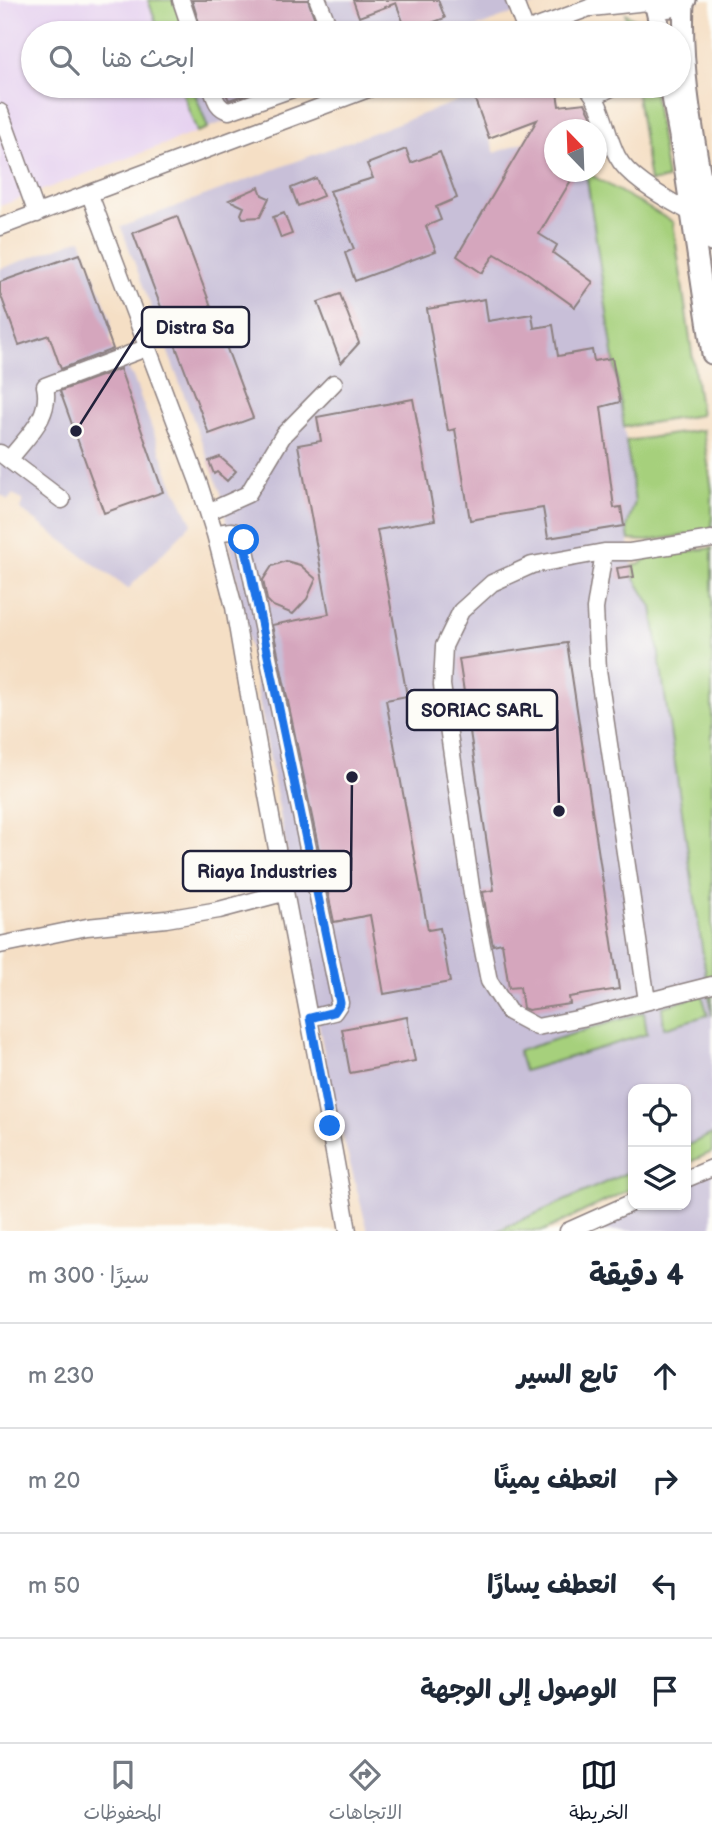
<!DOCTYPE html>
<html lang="ar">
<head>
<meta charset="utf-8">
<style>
	:root { --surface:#fff; --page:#f2f2f3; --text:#1f2937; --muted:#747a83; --line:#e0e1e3; --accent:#111827 }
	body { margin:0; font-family:"Balsamiq Sans","Playpen Sans Arabic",sans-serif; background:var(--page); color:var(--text); direction:rtl }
	.controls { position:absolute; right:21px; bottom:21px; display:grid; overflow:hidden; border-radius:14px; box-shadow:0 2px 5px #0004 }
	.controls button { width:63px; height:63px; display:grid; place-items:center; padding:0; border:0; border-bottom:2px solid var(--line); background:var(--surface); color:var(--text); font:35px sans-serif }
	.compass { position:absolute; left:544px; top:119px; width:63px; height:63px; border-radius:50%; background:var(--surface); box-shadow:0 2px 5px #0004; rotate:337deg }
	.stop { position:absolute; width:21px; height:21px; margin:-16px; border:5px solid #1a73e8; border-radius:50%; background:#fff }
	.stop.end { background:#1a73e8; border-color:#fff; box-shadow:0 2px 7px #0008 }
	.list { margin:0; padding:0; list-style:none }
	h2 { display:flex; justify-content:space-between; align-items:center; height:91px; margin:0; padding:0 28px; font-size:30px }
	h2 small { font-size:23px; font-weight:400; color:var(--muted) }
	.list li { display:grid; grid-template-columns:46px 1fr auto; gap:21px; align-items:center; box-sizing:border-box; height:105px; padding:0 28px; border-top:2px solid var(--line) }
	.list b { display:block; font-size:26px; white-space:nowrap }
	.list em { font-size:23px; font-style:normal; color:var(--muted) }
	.icon { flex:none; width:38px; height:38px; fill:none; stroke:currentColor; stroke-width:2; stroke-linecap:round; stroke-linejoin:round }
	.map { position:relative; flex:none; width:712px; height:1231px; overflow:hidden; direction:ltr }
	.search { position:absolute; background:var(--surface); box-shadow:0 2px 5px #0004; left:21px; right:21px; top:21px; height:77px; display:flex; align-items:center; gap:18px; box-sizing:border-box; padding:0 24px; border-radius:38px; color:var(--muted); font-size:26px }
	.sheet { height:511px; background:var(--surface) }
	nav { display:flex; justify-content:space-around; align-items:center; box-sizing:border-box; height:98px; border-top:2px solid var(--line); background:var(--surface); font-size:19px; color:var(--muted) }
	nav a { display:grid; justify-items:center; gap:4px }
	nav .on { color:var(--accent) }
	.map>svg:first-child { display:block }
	.built { fill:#e6d2f0 }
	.industrial { fill:#c8bfd8 }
	.green { fill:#a6d07c; stroke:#64795c; stroke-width:2 }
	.building { fill:#d5a6bd }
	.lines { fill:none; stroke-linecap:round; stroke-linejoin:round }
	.minor-casing { stroke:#8c8080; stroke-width:19 }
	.major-casing { stroke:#8c8080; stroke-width:23 }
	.minor { stroke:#fff; stroke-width:16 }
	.major { stroke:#fff; stroke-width:19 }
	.route { stroke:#1a73e8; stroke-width:9 }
	.leader { fill:none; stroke:#22223b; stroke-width:2.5 }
	.callout-dot { fill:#22223b; stroke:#fdfcf7; stroke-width:2.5 }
	.callout { fill:#fdfcf7; stroke:#22223b; stroke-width:2.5 }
	.callout-label { font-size:19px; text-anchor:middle; font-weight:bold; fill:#22223b }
</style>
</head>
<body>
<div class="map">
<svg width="712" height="1231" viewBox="0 0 712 1231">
	<rect width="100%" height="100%" fill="#fdfcf7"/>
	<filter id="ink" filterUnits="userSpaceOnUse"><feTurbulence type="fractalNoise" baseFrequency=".0143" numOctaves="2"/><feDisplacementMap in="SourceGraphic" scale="14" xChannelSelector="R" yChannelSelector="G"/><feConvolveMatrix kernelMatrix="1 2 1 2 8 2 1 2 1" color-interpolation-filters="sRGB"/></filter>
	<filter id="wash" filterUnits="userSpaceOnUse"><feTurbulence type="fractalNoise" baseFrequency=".00686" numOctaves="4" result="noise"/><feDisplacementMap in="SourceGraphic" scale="28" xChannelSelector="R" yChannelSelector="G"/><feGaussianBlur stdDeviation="1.57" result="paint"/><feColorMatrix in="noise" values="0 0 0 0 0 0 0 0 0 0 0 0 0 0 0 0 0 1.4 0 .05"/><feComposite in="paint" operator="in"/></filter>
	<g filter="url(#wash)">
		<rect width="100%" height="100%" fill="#f5dfc5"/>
		<path class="built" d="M0,0H148L160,33H33V86H180L197,132L0,206Z"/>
		<path class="industrial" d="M148,0H549L461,33H160Z
			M180,86H321L197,132Z
			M473,95L495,153L524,142L554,160V172H586L635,502L627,527L632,566L634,577L652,606L712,1016V1134L686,1146V1089H633V1170L497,1231H368L332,1096L221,493L121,227Z
			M81,239L111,320V344L119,367L125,365L133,377L173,485L192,523L128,589L21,510L23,501L13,494L8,500L0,494V269Z
			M712,1161V1231H565L633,1205H686V1174Z"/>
		<path class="green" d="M148,0H174L185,33H160Z
			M625,13L641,23L646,33H628Z
			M180,86H188L190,92L194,91L208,128L197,132Z
			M653,86L667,179L650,182L636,88Z
			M586,172L673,222L701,415L624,427Z
			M703,430L712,490V531L647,541L629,540L627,527L635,502L626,441Z
			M712,548V1016L652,607L634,577L632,566L640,564L649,557Z
			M702,995L708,1015L664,1028L662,1007Z
			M644,1012L647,1034L524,1071L518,1051Z
			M712,1134V1152L686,1164V1146Z
			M633,1170V1188L543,1231H497Z"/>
		<g id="blocks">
			<path class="building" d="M192,0H308L319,31L312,33H202Z
				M353,0H438L445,18L407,32L396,3L359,17Z
				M222,86H270L229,100Z
				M503,86H513L515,91L528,86H556L559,106L585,103L593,119L561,123L562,130H555V172H576L539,234L557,245L553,253L593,282L575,307L526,272L495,254L482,273L457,256L537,120L489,138L474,97Z
				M406,149L411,163L440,152L457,198L436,207L441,220L426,226L436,251L355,281L345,253L354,249L330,191L373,178L367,164Z
				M316,178L323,196L298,206L291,188Z
				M259,187L262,195L269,198L260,217L243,218L241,214L244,207L229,200Z
				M284,213L292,234L281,238L273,217Z
				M177,216L253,418L209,434L133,233Z
				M79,254L113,349L61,369L49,335L19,345L0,293V282Z
				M340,294L359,343L341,363L318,302Z
				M485,299L488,321L532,314L534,328L553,325L558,356L592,350L594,361L612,358L620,402L601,407L614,508L621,507L624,526L548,538L543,508L470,520L455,429L448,431L427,309Z
				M120,369L163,492L104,513L60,391Z
				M413,399L435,520L377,530L407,696L386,700L428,930L440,928L450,982L384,994L370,915L334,922L272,625L329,614L298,445L321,441L317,417Z
				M220,457L236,471L227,481L217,472L214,474L209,461Z
				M286,561L300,565L316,579L307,599L293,614L273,606L267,600L263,580L272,566Z
				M632,566L634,577L619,579L617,568Z
				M567,643L619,989L569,997L570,1004L528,1010L523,1008L520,987L509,988L502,943L493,945L486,911L483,892L494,890L459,659Z
				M407,1017L415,1061L350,1073L342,1029Z"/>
		</g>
	</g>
	<g filter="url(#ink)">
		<use href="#blocks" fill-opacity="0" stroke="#8c8080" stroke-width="2"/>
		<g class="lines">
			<g class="minor-casing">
				<path id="minor" d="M181,0L192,33
					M318,0L331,33
					M514,0L526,31
					M591,8L648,2
					M521,33L589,8L603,0
					M211,86C215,97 216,108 229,111L301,86
					M587,86C605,109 605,132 617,156C629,180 669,200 691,213
					M595,96L615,86
					M0,112L37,214
					M90,195L199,484L215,534L234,607C268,816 312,1023 348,1231
					M0,227L376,86
					M0,453L62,500
					M9,460C26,437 52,417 45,386L146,348
					M208,512L248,494L284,434L334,383
					M215,534C227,531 238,527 244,540L340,1003L334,1012L310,1018
					M712,539L630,552H604L532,565L492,583L461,611L444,646L442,685L472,894L489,981L509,1012L537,1027L582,1018L712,985
					M604,552L595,609L598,670L647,1001
					M0,945L87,927L166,919L219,910L283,893
					M686,1179L712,1168
					M568,1231L633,1202"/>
			</g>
			<g class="major-casing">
				<path id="major" d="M646,0C659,10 672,10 686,0
					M684,2C680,82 700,163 712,242
					M655,6L661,33
					M670,86L682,152L712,354"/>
			</g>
			<use href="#minor" class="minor"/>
			<use href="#major" class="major"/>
		</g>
	</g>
	<g class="lines" filter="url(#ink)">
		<path class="route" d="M244,540L340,1003L334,1012L310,1018L330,1126"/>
	</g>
	<path class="leader" d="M76 431L142 327M559 811L557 710M352 777L351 871"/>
	<g class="callout-dot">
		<circle cx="76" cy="431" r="7"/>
		<circle cx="559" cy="811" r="7"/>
		<circle cx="352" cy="777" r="7"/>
	</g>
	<g class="callout">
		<rect x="142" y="307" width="107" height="40" rx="7"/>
		<rect x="407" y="690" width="150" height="40" rx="7"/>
		<rect x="183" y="851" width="168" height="40" rx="7"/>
	</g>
	<g class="callout-label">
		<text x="195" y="334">Distra Sa</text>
		<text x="482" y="717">SORIAC SARL</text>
		<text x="267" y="878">Riaya Industries</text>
	</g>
</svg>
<div class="controls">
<button><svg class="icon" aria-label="locate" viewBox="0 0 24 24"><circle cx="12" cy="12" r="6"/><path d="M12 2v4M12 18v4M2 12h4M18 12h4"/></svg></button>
<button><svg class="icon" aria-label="layers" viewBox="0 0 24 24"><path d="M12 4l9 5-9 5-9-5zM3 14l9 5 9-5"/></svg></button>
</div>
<svg class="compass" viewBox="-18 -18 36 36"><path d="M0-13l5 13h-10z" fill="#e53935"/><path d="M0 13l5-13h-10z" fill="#747a83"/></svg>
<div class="stop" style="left:244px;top:540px"></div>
<div class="stop end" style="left:330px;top:1126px"></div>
<div class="search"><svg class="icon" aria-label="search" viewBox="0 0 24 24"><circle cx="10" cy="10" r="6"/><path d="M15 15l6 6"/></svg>ابحث هنا</div>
</div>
<section class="sheet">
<h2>4 دقيقة<small>سيرًا · 300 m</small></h2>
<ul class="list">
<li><svg class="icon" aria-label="ahead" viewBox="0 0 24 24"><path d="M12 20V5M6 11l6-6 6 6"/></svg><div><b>تابع السير</b></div><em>230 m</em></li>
<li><svg class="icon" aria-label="right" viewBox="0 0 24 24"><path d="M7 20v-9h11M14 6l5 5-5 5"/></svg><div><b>انعطف يمينًا</b></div><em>20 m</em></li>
<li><svg class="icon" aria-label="left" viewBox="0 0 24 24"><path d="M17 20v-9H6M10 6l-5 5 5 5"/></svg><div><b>انعطف يسارًا</b></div><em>50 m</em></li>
<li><svg class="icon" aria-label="arrive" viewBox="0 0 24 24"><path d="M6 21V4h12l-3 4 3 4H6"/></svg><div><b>الوصول إلى الوجهة</b></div></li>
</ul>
</section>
<nav>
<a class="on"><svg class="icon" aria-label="map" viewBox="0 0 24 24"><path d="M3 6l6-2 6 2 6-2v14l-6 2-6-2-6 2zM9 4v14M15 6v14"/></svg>الخريطة</a>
<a><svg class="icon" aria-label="directions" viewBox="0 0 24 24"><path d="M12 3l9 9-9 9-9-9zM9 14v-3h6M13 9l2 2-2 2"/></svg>الاتجاهات</a>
<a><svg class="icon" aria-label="saved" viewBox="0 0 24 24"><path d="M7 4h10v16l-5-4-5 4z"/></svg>المحفوظات</a>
</nav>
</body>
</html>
